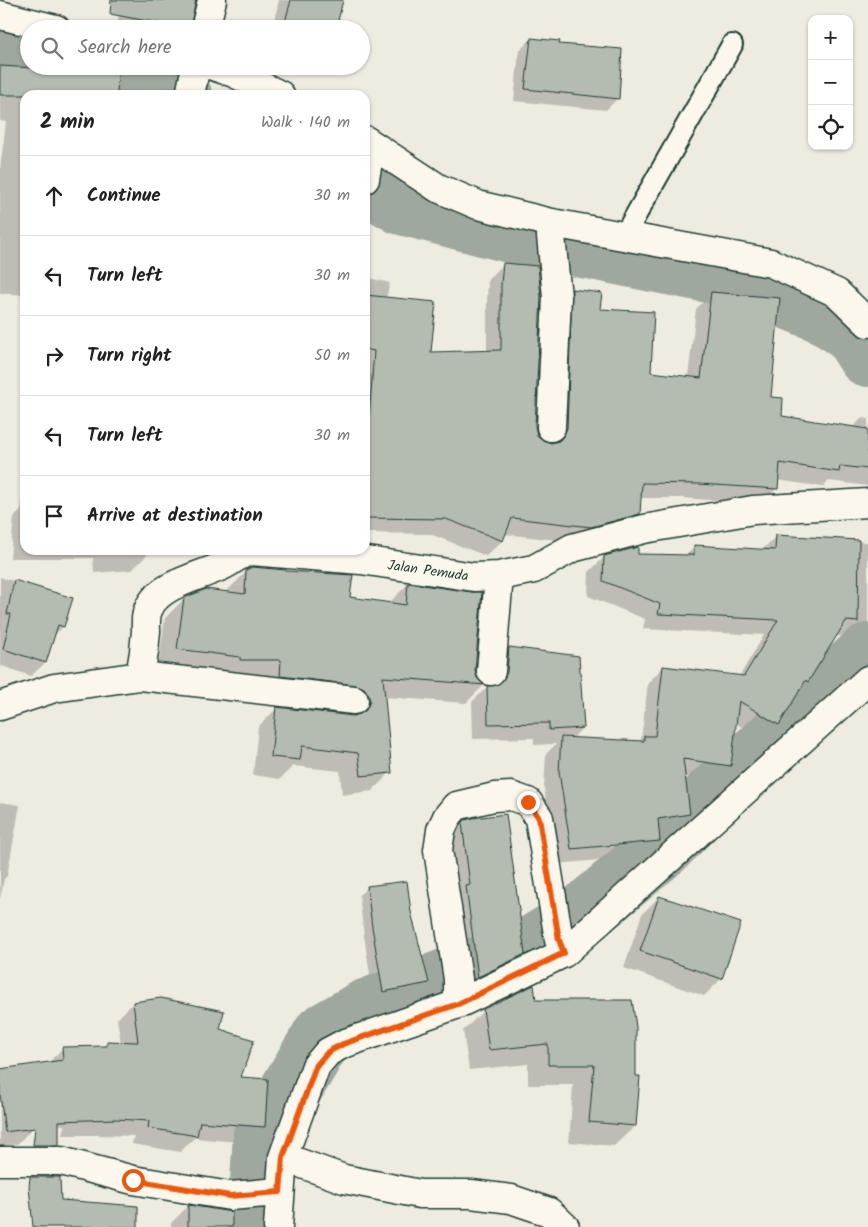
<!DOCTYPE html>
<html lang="en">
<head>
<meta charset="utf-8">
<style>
	:root { --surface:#fff; --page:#f6f6f6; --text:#222; --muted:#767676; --line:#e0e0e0 }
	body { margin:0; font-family:Kalam,sans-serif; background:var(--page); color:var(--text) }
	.controls { position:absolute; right:15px; top:15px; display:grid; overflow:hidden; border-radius:10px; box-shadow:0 1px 4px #0004 }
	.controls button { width:45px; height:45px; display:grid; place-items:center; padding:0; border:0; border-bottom:1px solid var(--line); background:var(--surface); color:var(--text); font:25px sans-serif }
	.stop { position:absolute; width:15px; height:15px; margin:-11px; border:4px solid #ea580c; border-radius:50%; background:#fff }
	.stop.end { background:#ea580c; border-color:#fff; box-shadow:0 1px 5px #0008 }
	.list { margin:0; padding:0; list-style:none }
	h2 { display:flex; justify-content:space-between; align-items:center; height:65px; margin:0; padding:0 20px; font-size:21px }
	h2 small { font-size:16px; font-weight:400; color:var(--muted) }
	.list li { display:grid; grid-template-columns:32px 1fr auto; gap:15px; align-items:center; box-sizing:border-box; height:80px; padding:0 20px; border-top:1px solid var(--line) }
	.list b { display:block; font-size:19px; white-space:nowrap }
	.list em { font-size:16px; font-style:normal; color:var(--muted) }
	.icon { flex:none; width:28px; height:28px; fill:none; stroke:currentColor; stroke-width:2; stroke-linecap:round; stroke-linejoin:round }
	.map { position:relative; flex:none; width:868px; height:1227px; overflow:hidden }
	.search { position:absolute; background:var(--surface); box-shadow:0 1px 4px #0004; left:20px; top:20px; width:350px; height:55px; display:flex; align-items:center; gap:12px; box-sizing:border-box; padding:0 18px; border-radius:28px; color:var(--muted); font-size:19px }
	.panel { position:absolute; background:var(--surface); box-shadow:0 1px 4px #0004; left:20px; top:90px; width:350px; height:465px; border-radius:15px }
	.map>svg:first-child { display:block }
	.shadow { fill:#0003 }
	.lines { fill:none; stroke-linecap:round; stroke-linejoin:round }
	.river { stroke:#9fa89f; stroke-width:62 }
	.building { fill:#b4bbb0; stroke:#1f3d34 }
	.service-casing { stroke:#1f3d34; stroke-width:24 }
	.minor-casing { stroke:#1f3d34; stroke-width:31 }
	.service { stroke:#fbf7ec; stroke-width:20 }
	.minor { stroke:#fbf7ec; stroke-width:28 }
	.route { stroke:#ea580c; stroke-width:6 }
	.labels { text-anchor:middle; stroke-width:4; stroke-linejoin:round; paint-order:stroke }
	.street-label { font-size:14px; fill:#1f3d34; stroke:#fbf7ec }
</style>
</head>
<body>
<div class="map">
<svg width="868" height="1227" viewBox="0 0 868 1227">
	<rect width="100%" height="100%" fill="#eeece1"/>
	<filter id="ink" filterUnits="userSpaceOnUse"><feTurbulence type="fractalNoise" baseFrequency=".02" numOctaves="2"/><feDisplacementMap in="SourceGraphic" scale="10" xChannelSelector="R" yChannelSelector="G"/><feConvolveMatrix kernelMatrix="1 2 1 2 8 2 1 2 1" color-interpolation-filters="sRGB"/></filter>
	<g filter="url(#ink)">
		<path class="shadow" d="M122,0H196L188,29H116Z
			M279,0H342L335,29H272Z
			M531,39L558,45L618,98L606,110L514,101L519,51Z
			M0,51L20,54L18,68L110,95H25V295L0,293V169L6,122L0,121Z
			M282,66H318L310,74Z
			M504,264L534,426L536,435L542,441L552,444L557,305L572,290L598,310L649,373L688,377L696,309L711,293L781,418L852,428L862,418L868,419V486L829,481L823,487L777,480V488L762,504L683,498H640L639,513L624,529L575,542L504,534L502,541L486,556L430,534L365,533V277L390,283L386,298L430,353L487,352V300L488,279Z
			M25,485V550H146L147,555L132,570L94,573L93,558H10L14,517L21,511Z
			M776,536L831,541L868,542V638L835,636L808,681L798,690L778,724L763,740L735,723L730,765L715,780L684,776L689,814L673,829L658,831L659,841L643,856L556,864L544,788L546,754L556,744L534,745V738L473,739L472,702L487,687H492L494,664L509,649L582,728L572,739L639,742L641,740L648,683L663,667L739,677L764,635L643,629L645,619L588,596L589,572L604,557L636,555L685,556L695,547L762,550Z
			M252,568L345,576V598L389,603L408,584L474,670L476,679L484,685L466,703L384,697L391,772L372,791L342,795L340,771L293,766L280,779L253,775L258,727L277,708L350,717V713L158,667L165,618L184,599L228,593V590L247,571Z
			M0,577L71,599L63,627L53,636L45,663L31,676L2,666L0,669Z
			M0,802L20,805L7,876L4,879L0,900Z
			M465,821L524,954L512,966L467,987L459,895L451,836Z
			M368,887L409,913L427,983L419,991L374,1000L364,936L359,895Z
			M659,897L721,979L704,996L624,968L642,914Z
			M534,1002L635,1027V1126L614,1146L569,1142L573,1085H528V1064L469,1070L463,1031L484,1010Z
			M133,1003L219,1030L264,1127L248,1143L194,1138L180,1152L132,1144L134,1136L99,1135H63L64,1125L34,1122L33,1128L17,1144L0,1146V1070L47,1064L63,1048L103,1047L108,1042L121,1043L117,1019Z
			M188,1206L231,1227H171V1223Z"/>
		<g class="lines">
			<path class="river" d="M0,34L29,44
				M97,66L181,95
				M365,182L402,204L518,234L734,277L822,312L852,331L868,356
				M258,1227L264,1135L324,1034L366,1010L532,947L579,918L664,846L715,794L868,654"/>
		</g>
		<path class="building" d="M111,0H196L190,29L110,14Z
			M291,0H343L336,29H283Z
			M531,38L560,41L559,44L622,49L619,99L525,89Z
			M0,66L118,73L117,95H0Z
			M503,263L538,266L541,297L535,426L537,435L543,440L551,443L559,441L564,435L567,428L572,289L602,293L600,309L654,312L651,372L701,378L711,292L780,298L771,397L783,398L782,416L868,429V469L840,466L839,472L780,463L778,489L699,484L642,483L640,514L591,527L512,518L503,541L446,519L365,518V474L374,351L365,349V295L436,302L431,352L501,350V284Z
			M776,535L859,540L858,622L846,621L808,682L806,680L779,725L739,701L731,766L683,759L690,814L658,819L660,841L571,849L559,772L561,737L644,741V736H655L663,666L744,676L778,620L658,614L660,604L603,581L604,556L638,547V554L694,555V545L775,550Z
			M252,567L286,570V571L353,575L350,597L406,605L408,583L472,592H482L475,670L477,678L486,685L383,677L392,773L361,776L358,753L302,746L300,760L271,757L276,707L353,716L360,714L366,710L370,701L368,694L364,688L356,685L280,676L281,660H240V657L177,649L184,598L206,589L245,594L246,570Z
			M14,580L73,598L64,627L58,625L46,663L3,649L11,614H7Z
			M509,647L579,656L584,728L549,730V723L488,724L487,686L497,685L504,679L507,672Z
			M506,814L525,954L478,977L466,886L470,885L462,823L465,820L473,818Z
			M407,881L411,912L429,983L383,992L372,927L367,886Z
			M659,896L741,923L722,979L640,951Z
			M534,985L536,1000H632L636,1027V1076H640L636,1126L589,1122L594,1065H548V1044L489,1050L483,1009Z
			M161,998L224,1011L220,1029L254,1040L241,1077L268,1079L265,1127L200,1122L197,1136L148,1128L149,1121L116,1119L59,1121V1145H33L35,1128L5,1132L0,1094V1069L63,1060L62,1047L107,1046V1041L138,1042L133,1002Z
			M30,1177H60L61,1200L138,1206V1227H33L29,1187Z
			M188,1205L232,1212V1227H188Z"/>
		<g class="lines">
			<g class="service-casing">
				<path id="service" d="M624,236L732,45"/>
			</g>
			<g class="minor-casing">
				<path id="minor" d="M0,15L56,29
					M205,29L212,0
					M213,66L234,73L280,95
					M190,95L196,66
					M365,140L438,188L478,205L552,223L771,263L837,293L868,323
					M365,179L371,144
					M551,427L557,297L551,236L552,223
					M491,671L499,576
					M140,676L354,700
					M0,706L54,688L140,676C143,661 145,646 146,631C146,623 145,615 149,608C159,584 202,576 224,565C234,560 240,553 251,551L361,560L474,577L499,576L534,569L572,548L644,529L753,510L868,503
					M458,1004V979L438,850L441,830L447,817L456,806L494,797L511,796L528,802L539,818L559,940L564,953
					M283,1157L344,1179L420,1194H471L511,1199L549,1212L565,1227
					M0,1161H61L133,1180L230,1196L280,1192
					M278,1227L283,1157L316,1066L328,1052L343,1044L458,1004L564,953L868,680"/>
			</g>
			<use href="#service" class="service"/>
			<use href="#minor" class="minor"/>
		</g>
	</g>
	<g class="lines" filter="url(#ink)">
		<path class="route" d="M133,1180L230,1196L280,1192L283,1157L316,1066L328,1052L343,1044L458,1004L564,953L559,940L539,818L528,802"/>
	</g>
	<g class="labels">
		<g class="street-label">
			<text transform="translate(428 570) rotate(8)" y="5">Jalan Pemuda</text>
		</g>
	</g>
</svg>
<div class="controls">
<button>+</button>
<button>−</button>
<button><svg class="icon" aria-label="locate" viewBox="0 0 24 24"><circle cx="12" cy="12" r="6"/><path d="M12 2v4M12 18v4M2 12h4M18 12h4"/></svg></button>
</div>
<div class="stop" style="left:133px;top:1180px"></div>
<div class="stop end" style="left:528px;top:802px"></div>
<div class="search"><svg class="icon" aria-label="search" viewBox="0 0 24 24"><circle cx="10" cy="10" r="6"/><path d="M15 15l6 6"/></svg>Search here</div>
<section class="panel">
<h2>2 min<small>Walk · 140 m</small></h2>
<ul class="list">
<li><svg class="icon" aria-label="ahead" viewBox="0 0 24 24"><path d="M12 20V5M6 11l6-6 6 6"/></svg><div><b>Continue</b></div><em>30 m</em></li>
<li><svg class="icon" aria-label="left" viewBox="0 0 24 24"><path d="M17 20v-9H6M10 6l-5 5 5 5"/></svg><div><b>Turn left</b></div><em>30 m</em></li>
<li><svg class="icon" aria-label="right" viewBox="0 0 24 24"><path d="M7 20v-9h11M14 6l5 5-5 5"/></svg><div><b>Turn right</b></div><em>50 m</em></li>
<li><svg class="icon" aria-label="left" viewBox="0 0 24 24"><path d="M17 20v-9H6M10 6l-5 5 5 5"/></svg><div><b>Turn left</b></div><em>30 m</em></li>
<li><svg class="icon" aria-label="arrive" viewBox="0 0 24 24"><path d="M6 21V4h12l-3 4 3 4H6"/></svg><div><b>Arrive at destination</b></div></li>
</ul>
</section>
</div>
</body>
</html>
